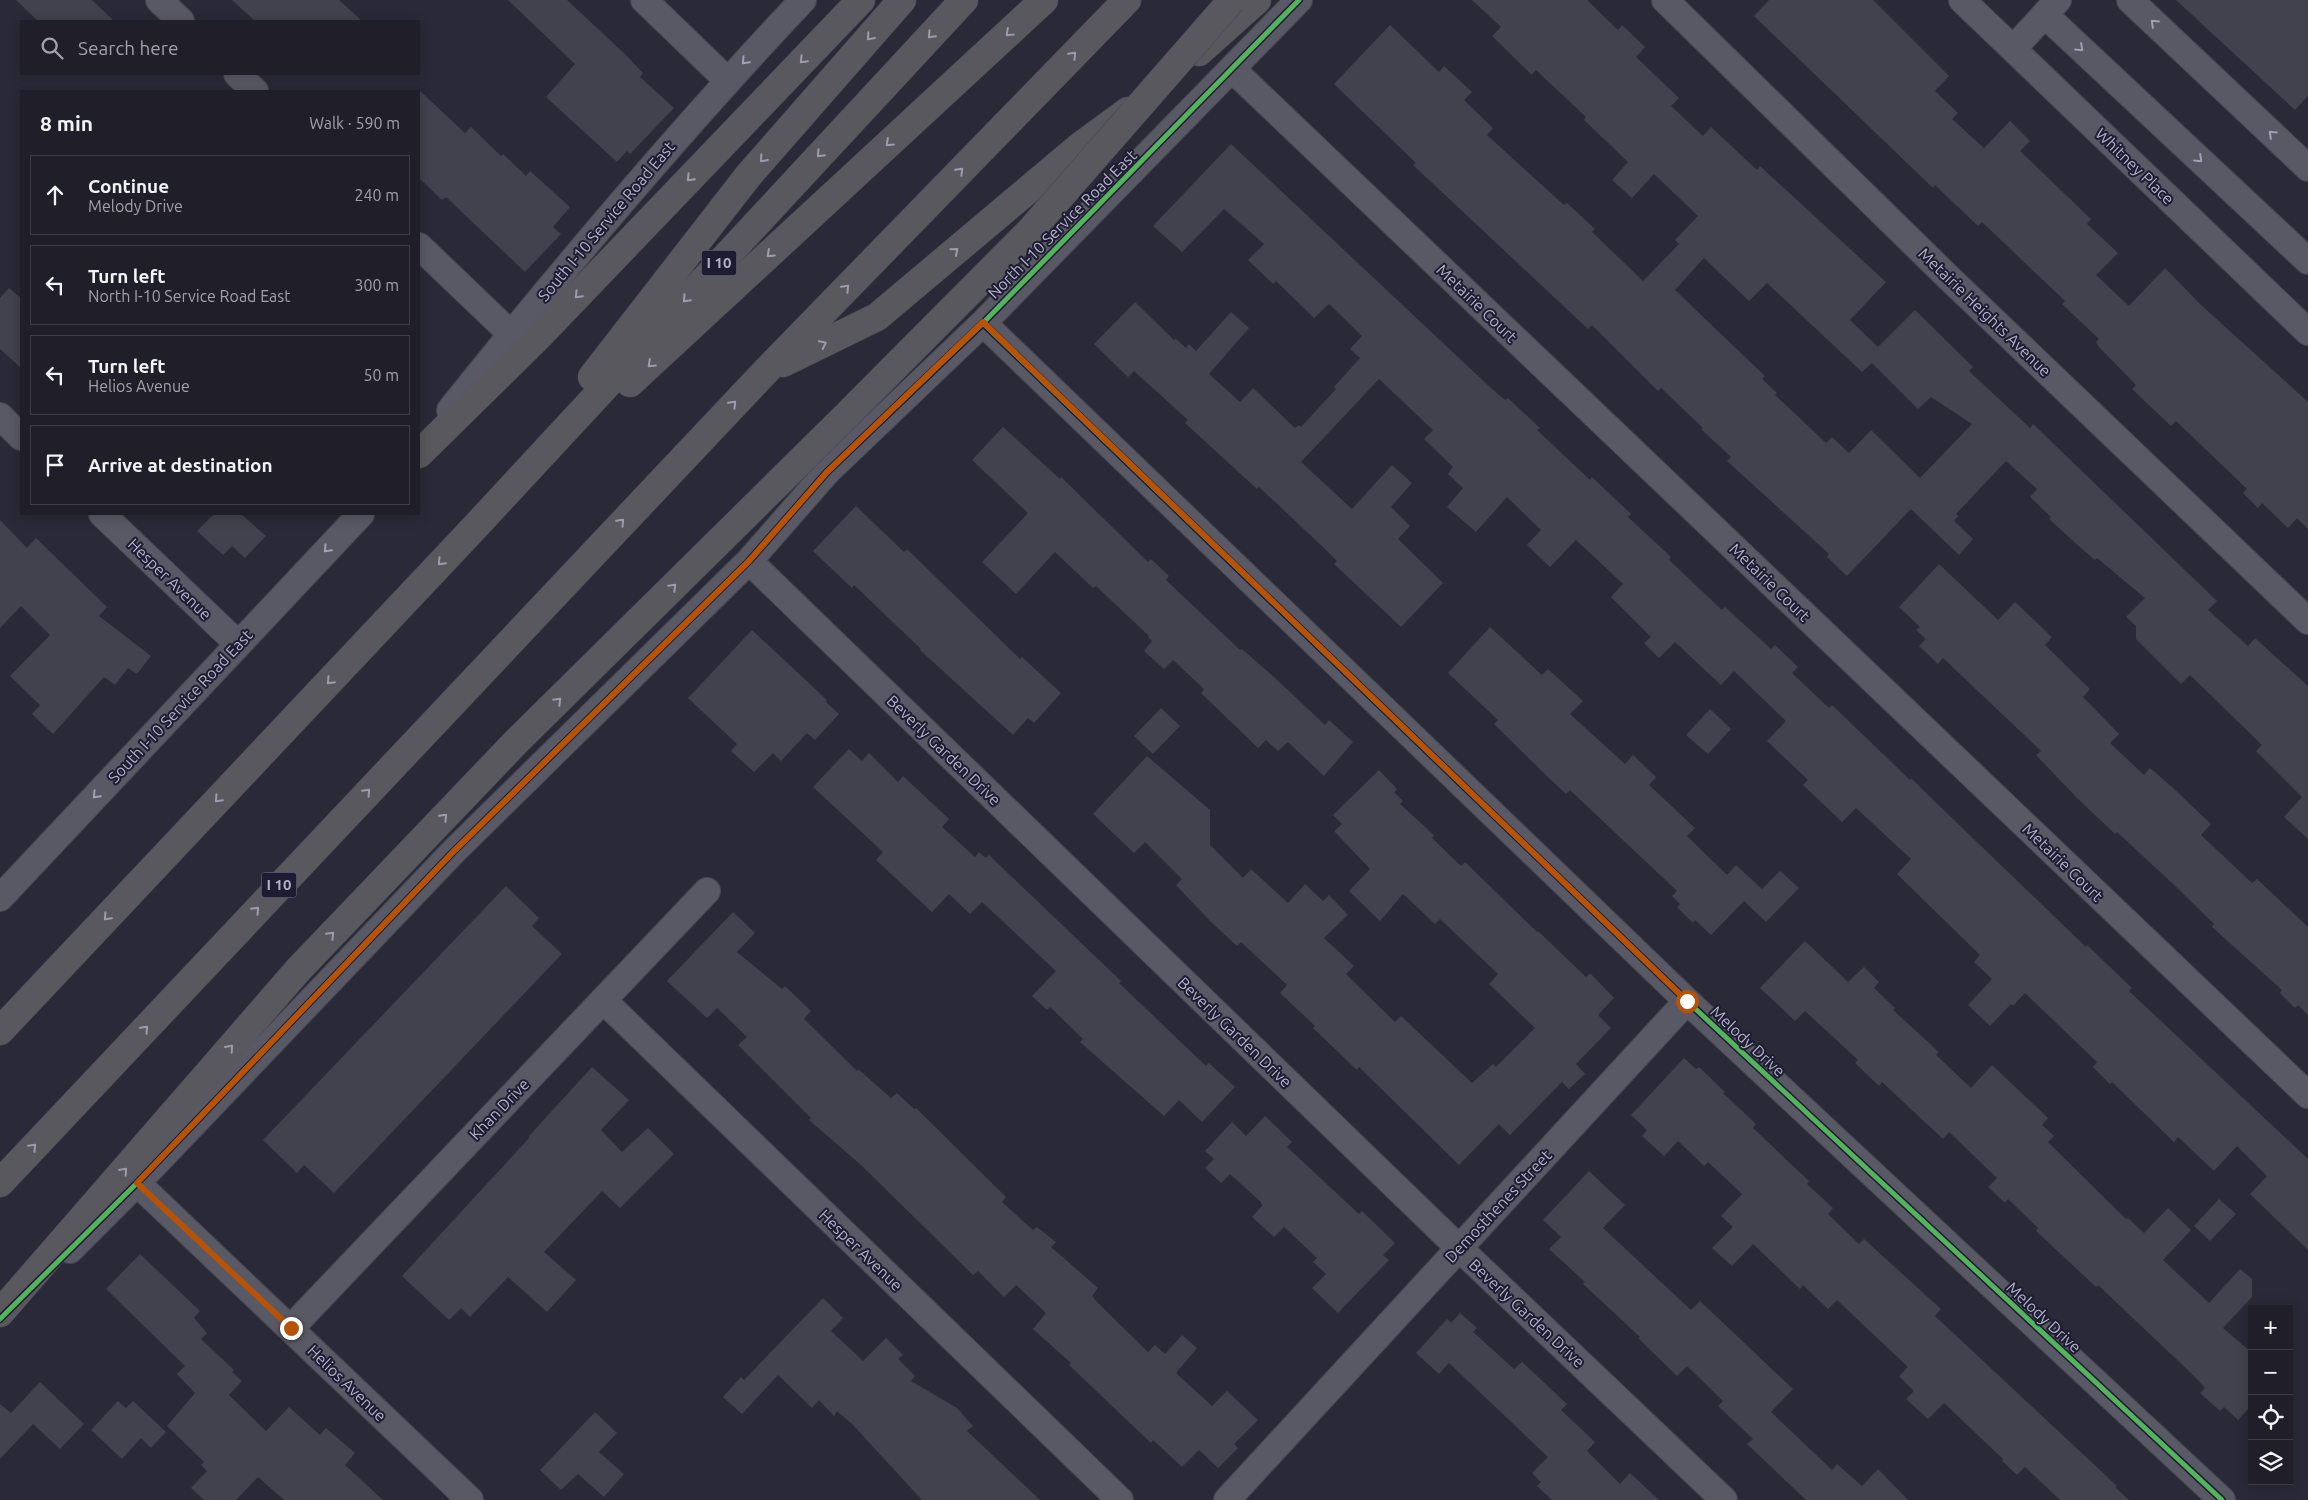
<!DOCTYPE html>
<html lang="en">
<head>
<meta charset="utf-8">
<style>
	:root { --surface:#201f29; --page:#282731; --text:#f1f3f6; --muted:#a2a2a8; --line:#3d3d46 }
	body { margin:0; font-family:Ubuntu,sans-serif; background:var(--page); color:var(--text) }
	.controls { position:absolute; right:15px; bottom:15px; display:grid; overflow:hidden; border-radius:0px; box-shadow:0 2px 12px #0003 }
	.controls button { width:45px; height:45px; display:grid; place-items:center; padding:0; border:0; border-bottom:1px solid var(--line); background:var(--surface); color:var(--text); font:25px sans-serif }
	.stop { position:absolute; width:15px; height:15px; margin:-11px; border:4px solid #b45309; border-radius:50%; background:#fff }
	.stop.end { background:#b45309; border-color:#fff; box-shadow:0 1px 5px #0008 }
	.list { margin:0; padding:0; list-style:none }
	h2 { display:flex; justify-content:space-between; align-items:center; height:65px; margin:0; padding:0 20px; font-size:21px }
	h2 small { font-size:16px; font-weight:400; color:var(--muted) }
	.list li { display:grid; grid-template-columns:32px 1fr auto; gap:15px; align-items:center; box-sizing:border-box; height:80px; margin:0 10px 10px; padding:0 10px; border:1px solid var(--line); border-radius:0px }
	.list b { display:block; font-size:19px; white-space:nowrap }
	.list p { margin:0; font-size:16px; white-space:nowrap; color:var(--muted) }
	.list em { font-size:16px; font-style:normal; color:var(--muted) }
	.icon { flex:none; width:28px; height:28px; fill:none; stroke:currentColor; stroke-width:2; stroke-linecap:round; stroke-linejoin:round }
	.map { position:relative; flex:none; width:2308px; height:1500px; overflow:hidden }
	.search { position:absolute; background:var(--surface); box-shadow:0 2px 12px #0003; left:20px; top:20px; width:400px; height:55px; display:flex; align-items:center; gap:12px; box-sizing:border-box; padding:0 18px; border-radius:0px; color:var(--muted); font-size:19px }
	.panel { position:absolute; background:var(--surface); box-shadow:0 2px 12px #0003; left:20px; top:90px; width:400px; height:425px; border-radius:0px }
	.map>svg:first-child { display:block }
	.building { fill:#42424e; fill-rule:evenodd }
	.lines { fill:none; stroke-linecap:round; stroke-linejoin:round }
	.minor-casing { stroke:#464550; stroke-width:28 }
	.highway-casing { stroke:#464653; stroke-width:29 }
	.minor { stroke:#595865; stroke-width:26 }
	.highway { stroke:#59585e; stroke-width:28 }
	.highway-bridge-casing { stroke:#464653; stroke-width:29; stroke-linecap:butt }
	.highway-bridge { stroke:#59585e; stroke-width:28 }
	.cycleway-casing { stroke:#1d1c32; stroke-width:8 }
	.cycleway { stroke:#56b35d; stroke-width:5 }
	.oneway { stroke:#a2a0b4 }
	.oneway2 { stroke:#9d9cae }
	.route { stroke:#b45309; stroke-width:6 }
	.labels { text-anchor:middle; stroke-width:4; stroke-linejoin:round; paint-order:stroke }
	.shield { fill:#1d1c32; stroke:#87859b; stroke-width:1 }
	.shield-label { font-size:15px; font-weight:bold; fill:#b4b2c8 }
	.street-label { font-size:16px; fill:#b4b2c8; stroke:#1d1c32 }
</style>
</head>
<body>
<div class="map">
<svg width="2308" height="1500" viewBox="0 0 2308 1500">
	<rect width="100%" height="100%" fill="#2a2937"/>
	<path class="building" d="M16,0H92L114,21H38Z
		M232,0H339L362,21H255Z
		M508,0H567L627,56L643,73L640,77L674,108L630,154L627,151L617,162L546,97L575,64Z
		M1472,0H1587L1618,30L1622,25L1645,47L1636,57L1679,98L1671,106L1703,136L1711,127L1757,170L1760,166L1886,282L1850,320L1878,347L1915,310L1973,367L1969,371L2030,428L2033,424L2217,601L2208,610L2248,646L2255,638L2308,686V839L2284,817L2302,797L2256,751L2262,745L2190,675L2181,684L2136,639V626L2126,617L2145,598L2097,558L2095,560L2082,549L2049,519L2051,517L2030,497L2037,489L2006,461L1956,514L1958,516L1954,521L1973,539L1959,555L1911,509L1847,576L1827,557L1829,554L1727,461L1731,457L1701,429L1703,428L1661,388L1658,391L1592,325L1588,329L1413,165L1416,163L1334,84L1390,25L1439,72L1444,66L1472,92L1464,100L1493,128L1487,135L1564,205L1567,203L1595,229L1592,232L1643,281L1679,244L1675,240L1698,216L1654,174L1632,198L1612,180L1628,162L1584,120L1586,117L1536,70L1532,75L1492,36L1501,27ZM1704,258L1749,301L1767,283L1862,372L1872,363L1918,409L1931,397L1972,424L1920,478L1871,430L1849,453L1832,437L1826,443L1775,395L1777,393L1762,379L1765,376L1675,290Z
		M1769,0H1873L1949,76L1935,91L1958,113L1952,119L1984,148L2010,121L2030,141L2020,151L2091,219L2087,224L2118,253L2096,275L2129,306L2165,268L2201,305L2308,402V529L2297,518L2288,528L2262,503L2258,508L2243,493L2247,489L2176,421L2171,426L2132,389L2136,385L2099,347L2096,342L2099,339L2062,304L2065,301L1982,222L1978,226L1935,185L1933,188L1754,16Z
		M2176,0H2308V96L2295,110Z
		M419,90L465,133L471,127L501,156L503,154L526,176L530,171L570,207L553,227L561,234L525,272L446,197L442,200L419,178Z
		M1231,144L1491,388L1505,400L1508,398L1540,428L1537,430L1590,480L1592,477L1631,514L1628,517L1671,557L1669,560L1722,610L1725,607L1771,649L1775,645L1798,667L1792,673L1829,708L1832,705L1910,780L1911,778L1927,794L2086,947L2087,945L2132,988L2129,991L2308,1159V1250L2250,1194L2267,1176L2237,1146L2214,1171L2178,1137L2174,1142L2112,1082L2110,1084L2093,1067L2097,1062L2025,993L2013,1006L2011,1004L1990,1026L1968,1005L1992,979L1974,962L1980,955L1897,874L1911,859L1856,808L1842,822L1803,785L1808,780L1767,741L1786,721L1734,671L1721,685L1675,642L1659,658L1644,643L1651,637L1611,597L1623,584L1576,540L1550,567L1527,545L1541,530L1507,497L1476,532L1447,507L1463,488L1448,474L1453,467L1424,439L1433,430L1379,379L1301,462L1352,509L1392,465L1412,483L1391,507L1410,526L1398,539L1443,583L1401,627L1334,564L1337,561L1323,547L1259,487L1257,489L1185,423L1188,420L1134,371L1128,377L1094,344L1135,302L1174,340L1176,339L1186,348L1189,344L1196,351L1231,312L1249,328L1209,374L1240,402L1253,388L1295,428L1299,425L1301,427L1336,389L1334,387L1360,358L1350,349L1362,336L1329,304L1314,318L1276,281L1273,284L1248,260L1264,244L1224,209L1182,252L1153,226Z
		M9,288L21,298V368L0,349V298Z
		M1003,427L1060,479L1061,477L1148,562L1151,559L1169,576L1166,580L1240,650L1242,649L1274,677L1325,725L1329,720L1353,742L1324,776L1288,742L1278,751L1266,740L1258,748L1201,693L1204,689L1173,660L1164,669L1144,651L1152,641L1148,637L1149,636L1096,586L1093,588L1055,552L1016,594L982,562L1028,513L972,460Z
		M856,506L904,552L907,549L1020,659L1022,657L1061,693L1034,723L1028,718L1013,735L920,650L921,649L854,585L852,588L813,551Z
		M214,514H241L266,536L245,558L232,546L223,555L197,531Z
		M0,520L27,548L36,538L107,607L99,616L151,656L137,674L128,668L115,685L104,677L53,734L32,714L40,705L10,676L50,635L21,606L0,628Z
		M1939,564L1998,620L2015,602L2052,637L2045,645L2090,689L2083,697L2119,734L2110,743L2144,775L2150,768L2172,787L2211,824L2201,835L2252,883L2257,879L2308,927V1015L2298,1005L2295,1008L2280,993L2282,990L2212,927L2214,924L2172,883L2117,832L2115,834L2077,798L2036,755L2041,751L1982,695L1943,658L1938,664L1919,646L1926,639L1916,630L1920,627L1899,607Z
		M1490,627L1542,675L1548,669L1583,701L1570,714L1625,764L1633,755L1656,777L1649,785L1695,828L1687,836L1727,875L1736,865L1762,889L1780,871L1799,888L1766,922L1744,901L1711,935L1695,920L1693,923L1677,907L1680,904L1672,896L1677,891L1570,790L1566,794L1551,780L1494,724L1498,720L1448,673Z
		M752,630L827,700L826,702L839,714L815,740L807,733L781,761L773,753L754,772L731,751L737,744L688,698Z
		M1161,708L1180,726L1153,754L1134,736Z
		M1710,709L1731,729L1708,754L1686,735Z
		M849,749L862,761L869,753L898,782L903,776L949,819L942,827L975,857L979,852L986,858L989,855L1121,981L1119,983L1206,1066L1209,1063L1235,1087L1202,1122L1179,1100L1164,1116L1080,1042L1083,1039L1050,1007L1047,1010L1032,996L1056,971L982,902L970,914L949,894L932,912L876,860L883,852L813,787Z
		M1147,756L1210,810V845L1243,878L1251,869L1288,903L1305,884L1323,901L1329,895L1348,915L1324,938L1354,966L1346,974L1395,1022L1401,1016L1472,1083L1493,1064L1496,1067L1535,1028L1489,984L1498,974L1440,919L1435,924L1403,894L1380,921L1349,891L1370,869L1334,831L1342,824L1333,815L1379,770L1397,789L1394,792L1403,801L1400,804L1434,835L1432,838L1461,866L1465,862L1537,932L1538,931L1586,977L1590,973L1614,998L1598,1015L1611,1028L1576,1064L1585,1074L1569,1089L1562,1082L1510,1135L1499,1124L1459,1165L1359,1067L1357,1070L1313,1028L1315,1026L1280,993L1287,985L1241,942L1237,946L1210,921L1176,885L1182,879L1145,842L1134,853L1093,814Z
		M506,886L539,918L532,926L562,954L334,1193L304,1165L297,1173L263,1140Z
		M733,912L755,933L737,952L782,989L785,986L811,1011L804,1019L857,1071L858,1069L891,1098L897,1093L914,1109L916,1108L1006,1197L1002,1202L1033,1230L1037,1227L1056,1242L1051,1247L1098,1288L1092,1296L1098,1303L1148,1352L1155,1345L1165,1354L1182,1335L1197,1348L1176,1373L1212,1406L1227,1391L1258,1420L1234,1444L1238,1448L1218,1468L1199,1450L1182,1467L1153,1440L1151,1443L1069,1365L1071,1363L1033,1329L1046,1313L1016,1285L1004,1297L978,1271L973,1275L861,1165L809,1120L811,1118L738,1045L747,1037L717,1008L707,1018L667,981Z
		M1805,941L1848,982L1864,967L1879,982L1874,988L1895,1008L1893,1010L1939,1052L1936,1055L1971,1088L1992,1065L2048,1118L2042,1125L2054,1136L2048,1142L2126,1219L2128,1218L2144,1233L2168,1208L2191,1230L2163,1260L2209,1303L2240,1269L2252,1279V1297L2223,1328L2252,1353V1405L2238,1420L2224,1407L2220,1411L2200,1393L2205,1388L2193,1375L2098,1285L2096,1287L2050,1244L2036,1231L2038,1228L2008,1199L2005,1203L1988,1187L1997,1178L1949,1132L1943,1139L1882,1082L1879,1086L1855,1063L1858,1060L1805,1011L1795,1021L1760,988Z
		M1684,1058L1696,1069L1699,1067L1725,1092L1723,1093L1756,1124L1753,1128L1809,1181L1807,1184L1833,1208L1828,1214L1859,1244L1864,1239L1941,1309L1935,1316L2117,1486L2115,1487L2129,1500H2060L2025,1467L2017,1475L2002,1461L2003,1459L1944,1403L1928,1419L1906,1399L1914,1391L1899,1376L1908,1367L1837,1300L1828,1309L1803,1285L1800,1289L1753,1244L1732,1266L1712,1248L1733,1227L1721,1216L1742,1194L1708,1162L1704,1166L1678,1141L1664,1156L1642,1136L1647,1130L1631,1115Z
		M592,1067L629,1100L601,1130L622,1152L648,1128L674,1154L620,1208L602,1191L544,1252L576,1280L547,1312L508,1277L470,1317L461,1308L449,1320L402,1276L530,1137L529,1136Z
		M1265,1116L1292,1142L1287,1147L1359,1214L1362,1211L1395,1243L1383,1255L1389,1260L1338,1313L1312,1288L1326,1274L1313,1262L1317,1258L1284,1227L1274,1237L1252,1217L1262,1206L1261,1202L1230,1174L1221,1183L1205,1168L1214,1159L1205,1151L1232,1122L1246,1136Z
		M1589,1171L1625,1205L1603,1228L1691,1310L1700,1301L1793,1389L1771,1412L1832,1470L1837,1464L1862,1486L1878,1469L1908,1500H1806L1747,1444L1753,1439L1718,1406L1723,1401L1687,1366L1677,1376L1638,1338L1640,1337L1583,1284L1585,1282L1549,1249L1561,1237L1543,1220Z
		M2219,1199L2236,1214L2210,1241L2194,1226Z
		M140,1254L200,1311L194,1318L207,1333L201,1339L234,1370L232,1372L242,1381L229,1395L266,1431L289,1407L320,1435L326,1428L355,1453L345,1465L383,1500H284L258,1477L236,1500H204L191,1488L207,1471L201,1465L204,1462L167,1426L195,1393L177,1374L185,1366L106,1289Z
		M823,1298L843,1318L831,1331L863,1361L886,1338L903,1355L898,1359L915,1376L911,1381L957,1408L973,1426L967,1431L1040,1500H922L853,1425L837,1411L834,1416L819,1400L812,1408L778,1375L742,1414L723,1397L741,1377L744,1380Z
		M1460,1313L1477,1328L1473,1332L1514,1369L1522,1362L1567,1404L1561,1410L1595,1442L1587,1451L1620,1484L1630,1473L1659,1500H1552L1537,1486L1541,1482L1532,1473L1548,1457L1449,1363L1439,1374L1416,1353L1447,1319L1451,1323Z
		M40,1382L84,1424L60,1449L33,1424L0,1459V1404L11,1413Z
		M118,1401L126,1408L133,1401L166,1432L151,1448L141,1438L122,1459L91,1430Z
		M595,1412L617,1433L599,1452L624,1474L604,1497L578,1474L561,1490L540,1470Z"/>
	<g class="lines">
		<g class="minor-casing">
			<path id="minor" d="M159,0L181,21
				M644,0L727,80
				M1665,0L1949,278L2308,621
				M1962,0L2308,332
				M2130,0L2308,168
				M2045,15L2308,261
				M2013,49L2058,0
				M1232,69L2308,1095
				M237,74L255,91
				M419,246L511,334
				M983,323L1687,1001L2222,1500
				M450,410C563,269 679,131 803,0
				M0,416L21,437
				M102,514L238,644
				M749,561L1459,1248L1724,1500
				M0,898L361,514
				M603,1000L1120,1500
				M137,1183L470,1500
				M70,1250L137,1183L453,852L749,561L827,472L983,323L1299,0
				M291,1328L707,891
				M1227,1500L1687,1001"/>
		</g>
		<g class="highway-casing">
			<path id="highway" d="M1199,52L1257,0
				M783,363L877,317L1079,147L1128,111
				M592,377L748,176L902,0
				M630,383L1044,0
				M419,454L538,337L861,0
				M0,1031L475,527L964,0
				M0,1183L764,373L1127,0
				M0,1313L298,970"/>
		</g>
		<use href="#minor" class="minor"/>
		<use href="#highway" class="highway"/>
		<g class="highway-bridge-casing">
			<path id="highway-bridge" d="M298,970L516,742L844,418L1031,230L1232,0"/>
		</g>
		<use href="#highway-bridge" class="highway-bridge"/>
		<g class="cycleway-casing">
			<path id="cycleway" d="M983,323L1687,1001L2222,1500
				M0,1319L137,1183L453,852L749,561L827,472L983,323L1299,0"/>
		</g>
		<use href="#cycleway" class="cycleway"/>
	</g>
	<defs><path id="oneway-chevron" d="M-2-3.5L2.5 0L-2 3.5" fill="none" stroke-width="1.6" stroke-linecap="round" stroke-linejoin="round" transform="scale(1.25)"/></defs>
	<g class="oneway">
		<use href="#oneway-chevron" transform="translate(2154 23) rotate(-137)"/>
		<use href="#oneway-chevron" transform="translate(2080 48) rotate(43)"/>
		<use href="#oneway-chevron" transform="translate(745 61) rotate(134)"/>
		<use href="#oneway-chevron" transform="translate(2272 134) rotate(-137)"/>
		<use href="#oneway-chevron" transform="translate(2199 159) rotate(43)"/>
		<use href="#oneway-chevron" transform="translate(327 549) rotate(133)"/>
		<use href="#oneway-chevron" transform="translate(96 795) rotate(133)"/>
	</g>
	<g class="oneway2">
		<use href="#oneway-chevron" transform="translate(1009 33) rotate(137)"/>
		<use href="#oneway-chevron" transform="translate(931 35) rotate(133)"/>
		<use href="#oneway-chevron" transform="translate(870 37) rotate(131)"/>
		<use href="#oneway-chevron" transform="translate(1073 55) rotate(-46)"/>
		<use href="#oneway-chevron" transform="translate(803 60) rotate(134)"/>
		<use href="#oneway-chevron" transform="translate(889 143) rotate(137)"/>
		<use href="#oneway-chevron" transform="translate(820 154) rotate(133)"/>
		<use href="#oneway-chevron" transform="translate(763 159) rotate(131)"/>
		<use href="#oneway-chevron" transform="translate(960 171) rotate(-46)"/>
		<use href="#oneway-chevron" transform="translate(690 178) rotate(134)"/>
		<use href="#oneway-chevron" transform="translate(955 251) rotate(-40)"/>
		<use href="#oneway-chevron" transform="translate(770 254) rotate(137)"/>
		<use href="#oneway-chevron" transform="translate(846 288) rotate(-46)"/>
		<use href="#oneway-chevron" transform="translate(578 295) rotate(134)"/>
		<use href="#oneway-chevron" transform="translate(686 299) rotate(133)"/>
		<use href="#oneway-chevron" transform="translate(823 344) rotate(-26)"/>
		<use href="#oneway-chevron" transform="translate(651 364) rotate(137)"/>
		<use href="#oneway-chevron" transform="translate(733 404) rotate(-46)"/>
		<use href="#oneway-chevron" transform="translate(621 522) rotate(-46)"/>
		<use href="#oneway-chevron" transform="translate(441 562) rotate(133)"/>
		<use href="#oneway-chevron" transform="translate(673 587) rotate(-45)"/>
		<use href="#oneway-chevron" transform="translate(330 681) rotate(133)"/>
		<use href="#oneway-chevron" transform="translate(558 701) rotate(-45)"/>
		<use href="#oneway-chevron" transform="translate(367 792) rotate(-47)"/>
		<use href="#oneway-chevron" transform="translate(218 799) rotate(133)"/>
		<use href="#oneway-chevron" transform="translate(444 817) rotate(-46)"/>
		<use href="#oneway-chevron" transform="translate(256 910) rotate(-47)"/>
		<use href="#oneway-chevron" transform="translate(107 917) rotate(133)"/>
		<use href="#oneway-chevron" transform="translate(331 935) rotate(-46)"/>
		<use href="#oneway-chevron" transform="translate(145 1029) rotate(-47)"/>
		<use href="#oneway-chevron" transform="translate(230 1048) rotate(-49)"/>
		<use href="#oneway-chevron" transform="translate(33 1147) rotate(-47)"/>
		<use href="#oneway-chevron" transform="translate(124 1171) rotate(-49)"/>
	</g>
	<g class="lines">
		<path class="route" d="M291,1328L137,1183L453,852L749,561L827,472L983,322L1687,1001"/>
	</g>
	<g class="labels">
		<g class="shield">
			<rect x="701.5" y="250.5" width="35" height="25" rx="4"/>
			<rect x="261.5" y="872.5" width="35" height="25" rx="4"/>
		</g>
		<g class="shield-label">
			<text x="719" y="268">I 10</text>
			<text x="279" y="890">I 10</text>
		</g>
		<g class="street-label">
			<text transform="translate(2135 166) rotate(44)" y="6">Whitney Place</text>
			<text transform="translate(606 221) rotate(-50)" y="6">South I-10 Service Road East</text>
			<text transform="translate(1062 224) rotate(-45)" y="6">North I-10 Service Road East</text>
			<text transform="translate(1477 303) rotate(44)" y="6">Metairie Court</text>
			<text transform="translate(1985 312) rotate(44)" y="6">Metairie Heights Avenue</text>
			<text transform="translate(170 579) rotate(44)" y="6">Hesper Avenue</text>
			<text transform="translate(1770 582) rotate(44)" y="6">Metairie Court</text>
			<text transform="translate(180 706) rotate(-47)" y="6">South I-10 Service Road East</text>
			<text transform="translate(944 750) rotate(44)" y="6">Beverly Garden Drive</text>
			<text transform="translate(2063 862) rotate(44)" y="6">Metairie Court</text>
			<text transform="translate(1235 1032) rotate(44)" y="6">Beverly Garden Drive</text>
			<text transform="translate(1748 1041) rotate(43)" y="6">Melody Drive</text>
			<text transform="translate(499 1109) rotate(-46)" y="6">Khan Drive</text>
			<text transform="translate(1498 1206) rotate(-47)" y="6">Demosthenes Street</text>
			<text transform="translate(861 1250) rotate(44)" y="6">Hesper Avenue</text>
			<text transform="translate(1527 1313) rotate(43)" y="6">Beverly Garden Drive</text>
			<text transform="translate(2044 1317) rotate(43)" y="6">Melody Drive</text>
			<text transform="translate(347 1383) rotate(44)" y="6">Helios Avenue</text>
		</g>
	</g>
</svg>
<div class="controls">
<button>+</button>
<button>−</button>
<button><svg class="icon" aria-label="locate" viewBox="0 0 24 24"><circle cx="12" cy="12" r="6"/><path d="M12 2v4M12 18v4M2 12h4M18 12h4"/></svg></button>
<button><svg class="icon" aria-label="layers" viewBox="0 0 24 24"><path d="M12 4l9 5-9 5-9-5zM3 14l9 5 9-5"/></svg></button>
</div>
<div class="stop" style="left:1687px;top:1001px"></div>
<div class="stop end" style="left:291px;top:1328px"></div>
<div class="search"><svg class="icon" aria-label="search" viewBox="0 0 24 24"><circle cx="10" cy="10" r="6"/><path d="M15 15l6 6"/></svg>Search here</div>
<section class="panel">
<h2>8 min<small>Walk · 590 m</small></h2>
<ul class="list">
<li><svg class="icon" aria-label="ahead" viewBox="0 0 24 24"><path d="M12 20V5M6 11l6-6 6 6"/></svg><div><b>Continue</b><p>Melody Drive</p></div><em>240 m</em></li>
<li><svg class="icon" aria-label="left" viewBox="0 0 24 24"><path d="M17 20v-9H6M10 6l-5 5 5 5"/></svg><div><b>Turn left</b><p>North I-10 Service Road East</p></div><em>300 m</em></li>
<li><svg class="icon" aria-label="left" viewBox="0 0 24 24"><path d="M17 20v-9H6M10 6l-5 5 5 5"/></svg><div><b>Turn left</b><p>Helios Avenue</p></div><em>50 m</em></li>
<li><svg class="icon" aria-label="arrive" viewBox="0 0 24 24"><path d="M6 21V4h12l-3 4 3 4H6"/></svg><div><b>Arrive at destination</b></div></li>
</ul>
</section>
</div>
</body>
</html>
